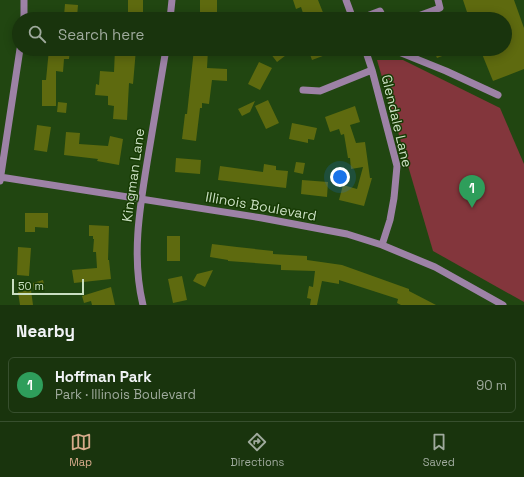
<!DOCTYPE html>
<html lang="en">
<head>
<meta charset="utf-8">
<style>
	:root { --surface:#19340d; --page:#223c16; --text:#f1f3f6; --muted:#9faa9d; --line:#374f2e; --accent:#d6ab8b }
	body { margin:0; font-family:"Space Grotesk",sans-serif; background:var(--page); color:var(--text) }
	.scale { position:absolute; left:12px; bottom:10px; width:72px; box-sizing:border-box; padding-left:4px; border:2px solid #cadfc2; border-top:0; font-size:11px; line-height:14px; white-space:nowrap; color:#cadfc2; -webkit-text-stroke:3px #173b04; paint-order:stroke }
	.you { position:absolute; left:340px; top:177px; width:14px; height:14px; margin:-10px; border:3px solid #fff; border-radius:50%; background:#1a73e8; box-shadow:0 0 0 6px #1a73e833 }
	.badge { display:grid; place-items:center; width:26px; height:26px; border-radius:50%; background:var(--accent); color:#fff; font-size:13px; font-weight:700 }
	.pin { position:absolute; translate:-50% -33px; filter:drop-shadow(0 1px 2px #0008) }
	.pin::after { content:''; position:absolute; top:21px; width:14px; height:12px; background:inherit; clip-path:polygon(0 0,100% 0,50% 100%) }
	.list { margin:0; padding:0; list-style:none }
	h2 { display:flex; justify-content:space-between; align-items:center; height:52px; margin:0; padding:0 16px; font-size:17px }
	h2 small { font-size:13px; font-weight:400; color:var(--muted) }
	.list li { display:grid; grid-template-columns:26px 1fr auto; gap:12px; align-items:center; box-sizing:border-box; height:56px; margin:0 8px 8px; padding:0 8px; border:1px solid var(--line); border-radius:6px }
	.list b { display:block; font-size:15px; white-space:nowrap }
	.list p { margin:0; font-size:13px; white-space:nowrap; color:var(--muted) }
	.list em { font-size:13px; font-style:normal; color:var(--muted) }
	.icon { flex:none; width:22px; height:22px; fill:none; stroke:currentColor; stroke-width:2; stroke-linecap:round; stroke-linejoin:round }
	.map { position:relative; flex:none; width:524px; height:305px; overflow:hidden }
	.search { position:absolute; background:var(--surface); box-shadow:0 2px 10px #0003; left:12px; right:12px; top:12px; height:44px; display:flex; align-items:center; gap:10px; box-sizing:border-box; padding:0 14px; border-radius:22px; color:var(--muted); font-size:15px }
	.sheet { height:116px; background:var(--surface) }
	nav { display:flex; justify-content:space-around; align-items:center; box-sizing:border-box; height:56px; border-top:1px solid var(--line); background:var(--surface); font-size:11px; color:var(--muted) }
	nav a { display:grid; justify-items:center; gap:2px }
	nav .on { color:var(--accent) }
	.map>svg:first-child { display:block }
	.green { fill:#83363c }
	.building { fill:#5e6a0f }
	.lines { fill:none; stroke-linecap:round; stroke-linejoin:round }
	.minor { stroke:#9d82a6; stroke-width:7 }
	.labels { text-anchor:middle; stroke-width:3; stroke-linejoin:round; paint-order:stroke }
	.street-label { font-size:14px; fill:#cadfc2; stroke:#173b04 }
</style>
</head>
<body>
<div class="map">
<svg width="524" height="305" viewBox="0 0 524 305">
	<rect width="100%" height="100%" fill="#214611"/>
	<path class="green" d="M377,60H403L500,108L524,164V302L433,251Z"/>
	<path class="building" d="M128,0H143V13H128Z
		M200,0H217V19H200Z
		M293,0H318L324,15L312,19H305L301,7L296,9Z
		M463,0H514L524,28V69L493,81L480,49H505V19H450L467,12Z
		M65,4L78,5L77,17L64,16Z
		M49,49H70L69,59H64L63,72L56,71V106H42V80H46Z
		M115,49H136L133,84L129,83L127,120L113,119L114,106L108,105V96L95,95L96,84L99,85L100,71L114,72Z
		M194,49L208,50L207,68L227,69V81L212,80L209,104L202,103V108H200L196,141L182,139L185,114H187Z
		M267,49H294L277,62Z
		M308,49H339V50L312,60Z
		M433,49H458V50L437,58Z
		M259,62L272,68L260,90L248,84Z
		M268,100L279,123L266,129L255,106Z
		M255,101L250,112L242,116L238,109Z
		M58,102L67,103L66,113L57,112Z
		M355,106L360,122L350,125L356,143L365,142L370,178H372L364,206L339,200L343,185L357,189L363,167L351,169L350,158H348L344,134L341,135L339,129L330,132L325,117Z
		M292,123L317,128L314,140L308,139V143L289,139Z
		M37,125L51,127L47,152L34,150Z
		M66,132L80,133L79,144L108,146L110,136L123,139L119,165L97,161L98,159L64,155Z
		M176,158L201,160L200,174L175,172Z
		M296,162L305,163L303,174L294,172Z
		M264,164L276,166V170L288,171L286,188L218,180L220,166L263,172Z
		M302,180L328,182L327,197L301,194Z
		M25,213H48V228L35,227V232H25Z
		M89,225L109,226L108,260H109L111,279L74,283L72,270L97,268L96,252H93L94,239H93V236H89Z
		M167,236H180V261H167Z
		M212,244L237,247L273,251V254L307,256V260L342,265L409,289V291L436,305H401L397,303L398,299L339,280V284L322,281L317,305H310L311,299L307,298L309,286L313,287L315,271L281,270V265L228,261V260L210,257Z
		M18,247L31,248L29,276L17,275Z
		M213,270L205,287L193,281L197,274Z
		M182,276L187,300L173,303L168,279Z
		M43,280L45,289L34,291L33,283Z
		M111,287L115,305H92L91,301L84,303L82,296Z
		M31,290L33,305H20L18,292Z"/>
	<g class="lines">
		<path class="minor" d="M346,0L353,19
			M24,19V0
			M170,19L172,0
			M359,19L380,11L384,19
			M410,19L440,8L438,0
			M365,49L372,70L397,166L394,198L390,220L382,245
			M365,50L399,52L446,71L498,95
			M303,90L320,91L372,70
			M0,177L262,218L347,234L382,245L435,267L503,305
			M0,181L20,49
			M143,305C131,256 140,206 148,157C154,121 160,85 166,49"/>
	</g>
	<g class="labels">
		<g class="street-label">
			<text transform="translate(397 121) rotate(77)" y="5">Glendale Lane</text>
			<text transform="translate(133 175) rotate(-82)" y="5">Kingman Lane</text>
			<text transform="translate(261 206) rotate(10)" y="5">Illinois Boulevard</text>
		</g>
	</g>
</svg>
<div class="scale">50 m</div>
<div class="you"></div>
<div class="pin badge" style="left:472px;top:208px;background:#2e9e5b">1</div>
<div class="search"><svg class="icon" aria-label="search" viewBox="0 0 24 24"><circle cx="10" cy="10" r="6"/><path d="M15 15l6 6"/></svg>Search here</div>
</div>
<section class="sheet">
<h2>Nearby<small></small></h2>
<ul class="list">
<li><span class="badge" style="background:#2e9e5b">1</span><div><b>Hoffman Park</b><p>Park · Illinois Boulevard</p></div><em>90 m</em></li>
</ul>
</section>
<nav>
<a class="on"><svg class="icon" aria-label="map" viewBox="0 0 24 24"><path d="M3 6l6-2 6 2 6-2v14l-6 2-6-2-6 2zM9 4v14M15 6v14"/></svg>Map</a>
<a><svg class="icon" aria-label="directions" viewBox="0 0 24 24"><path d="M12 3l9 9-9 9-9-9zM9 14v-3h6M13 9l2 2-2 2"/></svg>Directions</a>
<a><svg class="icon" aria-label="saved" viewBox="0 0 24 24"><path d="M7 4h10v16l-5-4-5 4z"/></svg>Saved</a>
</nav>
</body>
</html>
